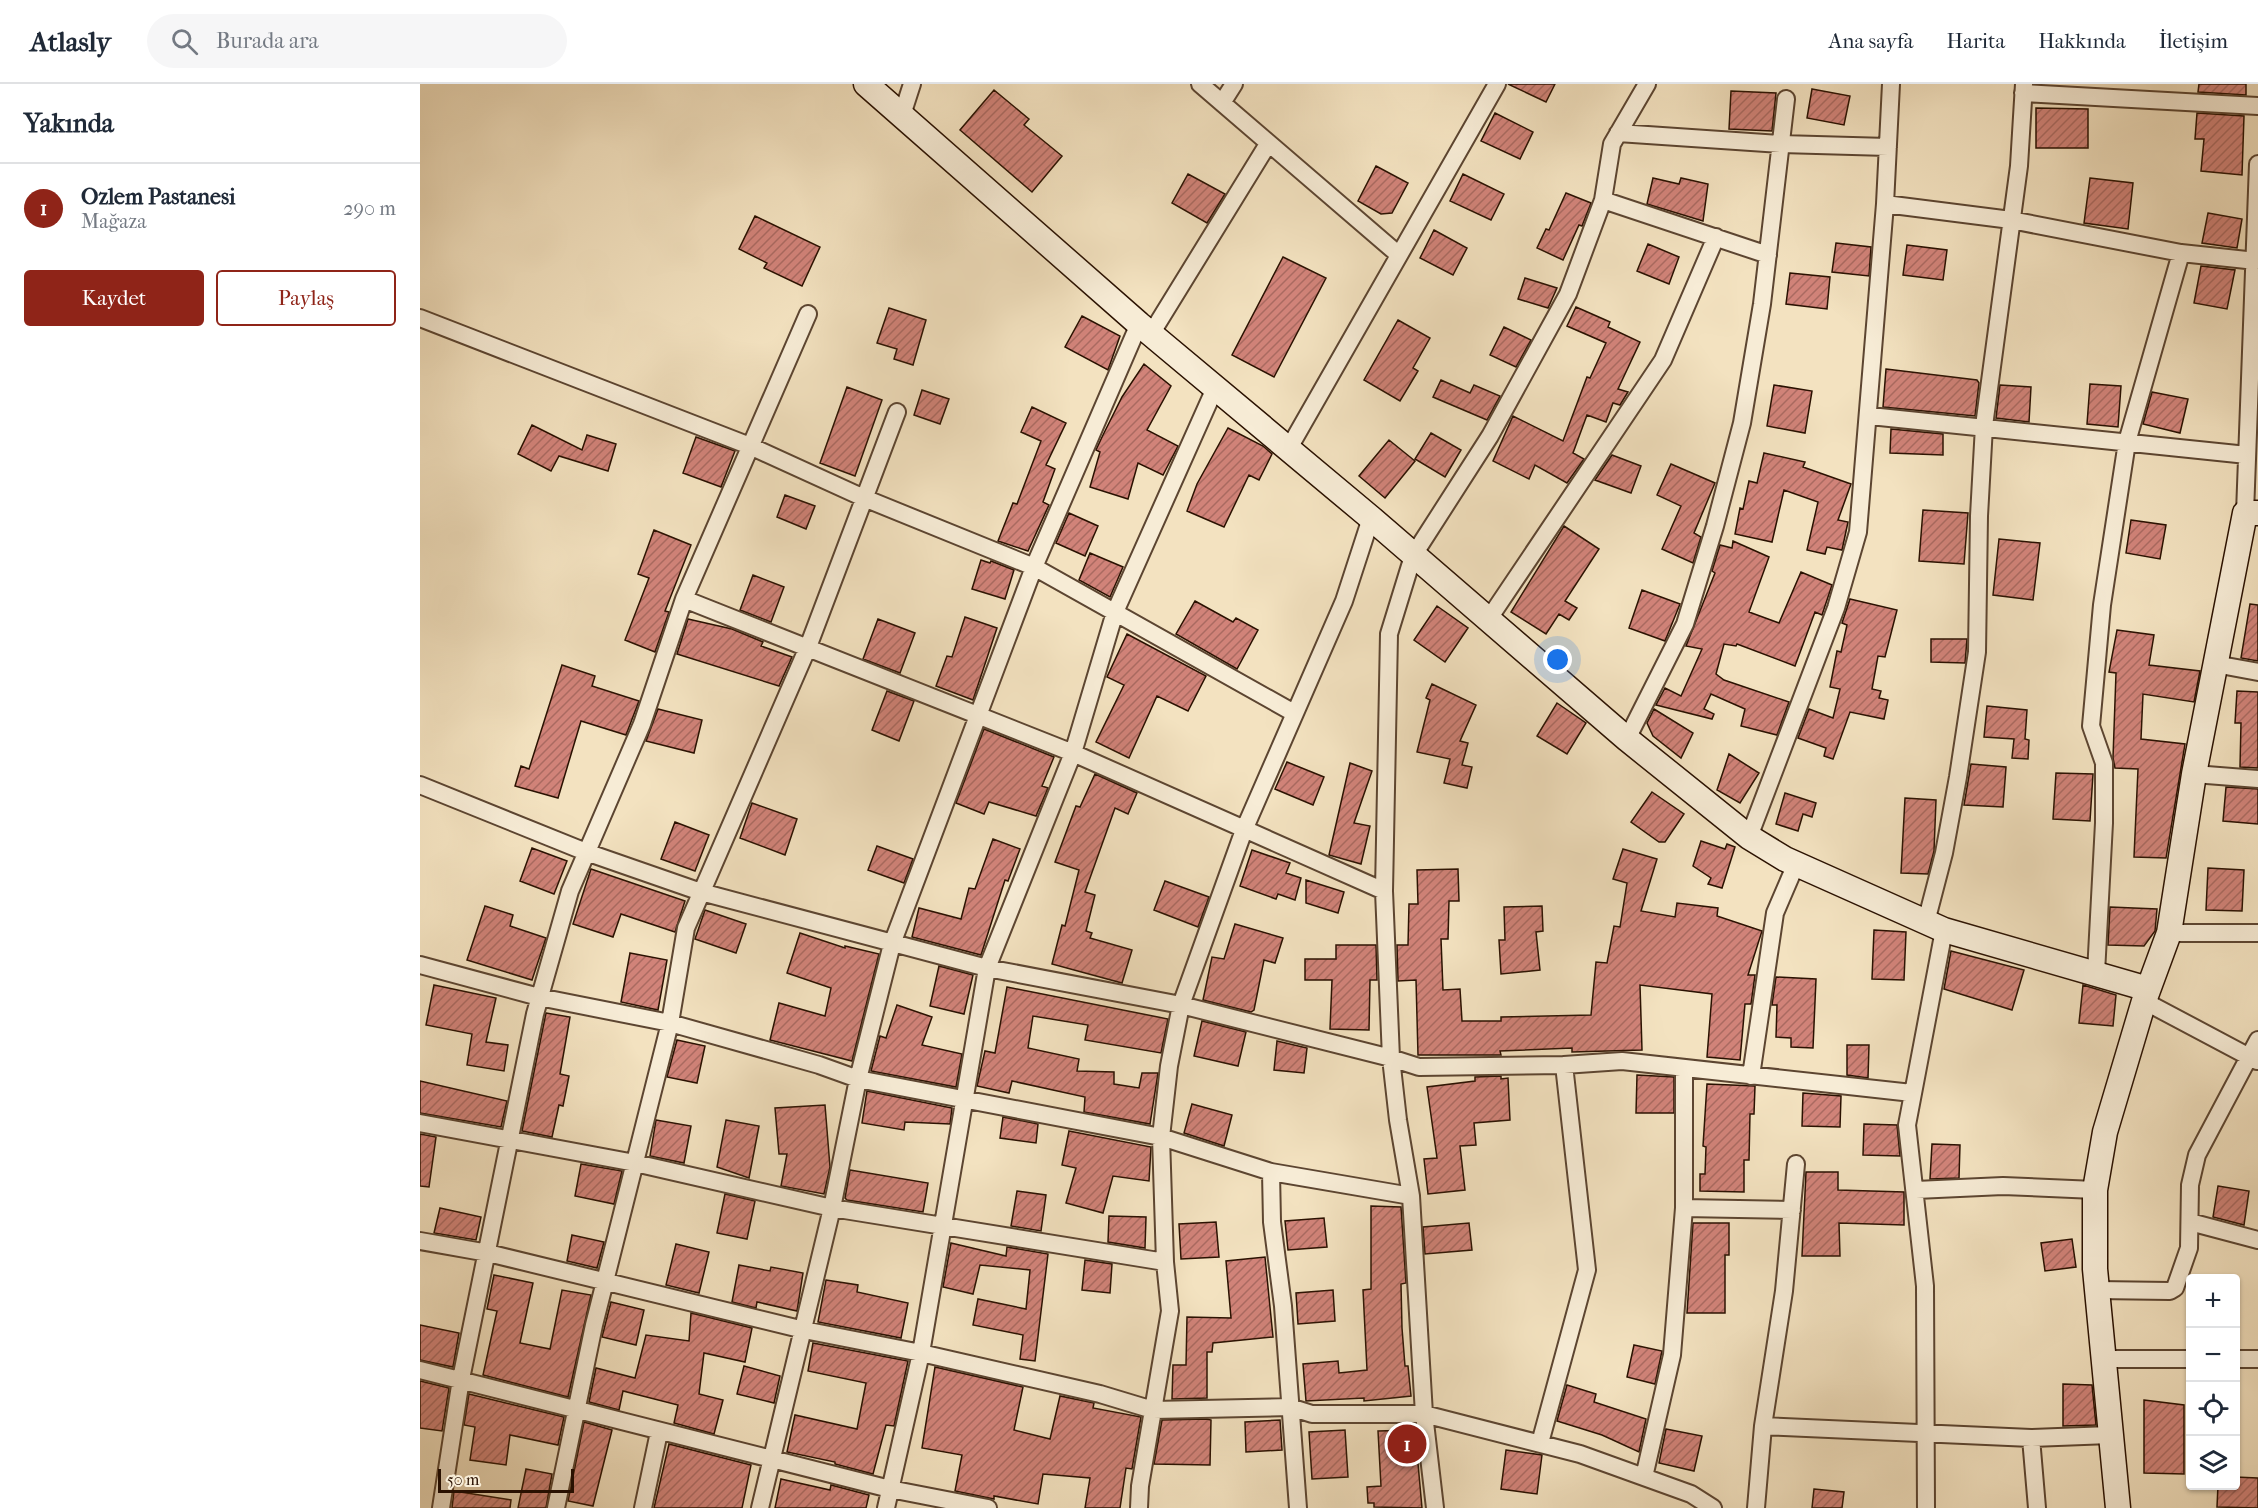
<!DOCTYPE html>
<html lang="tr">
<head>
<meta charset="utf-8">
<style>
	:root { --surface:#fff; --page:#f6f6f7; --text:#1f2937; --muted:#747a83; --line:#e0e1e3; --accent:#8f2418 }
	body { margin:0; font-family:"IM FELL French Canon",serif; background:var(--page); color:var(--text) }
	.controls { position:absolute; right:18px; bottom:18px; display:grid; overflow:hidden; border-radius:6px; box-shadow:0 2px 4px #0004 }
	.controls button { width:54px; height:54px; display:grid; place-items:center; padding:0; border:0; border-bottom:2px solid var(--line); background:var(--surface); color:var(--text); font:30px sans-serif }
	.scale { position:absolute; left:18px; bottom:15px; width:136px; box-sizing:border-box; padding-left:6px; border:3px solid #2a1101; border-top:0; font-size:16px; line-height:21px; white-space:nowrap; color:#2a1101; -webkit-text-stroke:4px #f7ecd6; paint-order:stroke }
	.you { position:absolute; left:1138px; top:576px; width:21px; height:21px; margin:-15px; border:4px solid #fff; border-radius:50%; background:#1a73e8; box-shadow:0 0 0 9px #1a73e833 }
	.badge { display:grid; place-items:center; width:39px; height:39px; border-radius:50%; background:var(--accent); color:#fff; font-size:20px; font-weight:700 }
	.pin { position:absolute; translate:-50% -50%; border:3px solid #fff; box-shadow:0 2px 6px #0006 }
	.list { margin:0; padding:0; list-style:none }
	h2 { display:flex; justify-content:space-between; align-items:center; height:78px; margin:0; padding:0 24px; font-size:26px }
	h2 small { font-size:20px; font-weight:400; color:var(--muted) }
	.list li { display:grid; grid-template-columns:39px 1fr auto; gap:18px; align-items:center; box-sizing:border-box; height:90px; padding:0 24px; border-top:2px solid var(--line) }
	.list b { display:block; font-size:22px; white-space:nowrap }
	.list p { margin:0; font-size:20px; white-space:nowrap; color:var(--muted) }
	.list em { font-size:20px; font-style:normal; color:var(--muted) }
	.actions { display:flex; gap:12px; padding:18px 24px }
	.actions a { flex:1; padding:14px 0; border:2px solid var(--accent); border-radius:6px; text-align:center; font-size:21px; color:var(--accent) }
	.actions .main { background:var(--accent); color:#fff }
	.icon { flex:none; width:33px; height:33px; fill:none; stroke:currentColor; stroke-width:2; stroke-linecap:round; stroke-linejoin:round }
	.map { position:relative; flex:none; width:1838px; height:1424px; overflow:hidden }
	header { display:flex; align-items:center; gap:36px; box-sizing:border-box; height:84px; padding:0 30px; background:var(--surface); border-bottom:2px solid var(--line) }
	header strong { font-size:28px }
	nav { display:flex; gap:33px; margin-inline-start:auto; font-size:21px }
	.search { width:420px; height:54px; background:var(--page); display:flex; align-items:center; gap:15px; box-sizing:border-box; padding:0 21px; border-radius:33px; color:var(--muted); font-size:22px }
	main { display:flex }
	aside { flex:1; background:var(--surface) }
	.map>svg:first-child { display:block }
	.building { fill:url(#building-hatch); stroke:#2a1101; stroke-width:1.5 }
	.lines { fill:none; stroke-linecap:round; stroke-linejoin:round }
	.street-casing { stroke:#5c4531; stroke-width:20 }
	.secondary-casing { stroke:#2a1101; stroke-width:27 }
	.street { stroke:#f7ecd6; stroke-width:16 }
	.secondary { stroke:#f7ecd6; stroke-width:24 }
</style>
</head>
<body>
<header>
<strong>Atlasly</strong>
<div class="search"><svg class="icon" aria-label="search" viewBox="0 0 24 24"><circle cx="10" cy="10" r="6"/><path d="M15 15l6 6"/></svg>Burada ara</div>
<nav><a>Ana sayfa</a><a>Harita</a><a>Hakkında</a><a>İletişim</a></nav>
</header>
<main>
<aside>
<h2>Yakında<small></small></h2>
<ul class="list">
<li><span class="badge">1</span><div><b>Ozlem Pastanesi</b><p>Mağaza</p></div><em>290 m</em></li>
</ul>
<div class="actions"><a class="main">Kaydet</a><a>Paylaş</a></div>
</aside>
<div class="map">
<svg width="1838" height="1424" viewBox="0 0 1838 1424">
	<defs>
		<pattern id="building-hatch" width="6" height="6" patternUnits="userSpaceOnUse" patternTransform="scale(1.5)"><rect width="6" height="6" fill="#d18379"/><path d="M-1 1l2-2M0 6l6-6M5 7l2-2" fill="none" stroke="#aa6a61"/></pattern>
	</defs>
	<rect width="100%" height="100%" fill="#f3e2c0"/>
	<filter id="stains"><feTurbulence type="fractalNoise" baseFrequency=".00333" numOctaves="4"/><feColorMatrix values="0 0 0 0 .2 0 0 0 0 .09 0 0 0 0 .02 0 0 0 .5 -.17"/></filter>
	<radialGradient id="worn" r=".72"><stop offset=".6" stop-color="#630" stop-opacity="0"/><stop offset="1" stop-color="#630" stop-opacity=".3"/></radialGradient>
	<path class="building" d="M1088,0H1135L1126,18Z
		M1779,0H1826V11L1778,8Z
		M1392,5L1430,12L1424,41L1387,34Z
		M574,6L609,35L604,41L642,72L612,108L540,46Z
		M1311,7L1356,9L1352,47L1309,45Z
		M1616,24L1668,25V64H1616Z
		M1075,29L1113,48L1100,75L1061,57Z
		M1777,29L1824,32L1822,91L1781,87L1784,55H1775Z
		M956,82L988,99L972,129L961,130L938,117Z
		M768,90L805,110L787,139L752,119Z
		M1043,90L1084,110L1071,136L1030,117Z
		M1233,94L1259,100L1261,94L1288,100L1283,137L1227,120Z
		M1670,94L1713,99L1708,145L1664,139Z
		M1146,109L1171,119L1162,142L1159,141L1143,176L1117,164L1126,145L1129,146Z
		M1788,129L1822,135L1817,164L1782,159Z
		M335,132L400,163L382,202L344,184L347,179L319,165Z
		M1014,146L1047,164L1033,191L1000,174Z
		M1416,159L1451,163L1449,192L1412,188Z
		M1228,160L1259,173L1249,200L1217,187Z
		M1487,161L1527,166L1523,196L1483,191Z
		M863,173L906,194L854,293L812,271Z
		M1781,182L1815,186L1807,225L1774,219Z
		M1370,189L1410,193L1407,225L1366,220Z
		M1105,194L1137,204L1128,224L1098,215Z
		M1156,223L1190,238L1188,243L1220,258L1198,305L1208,308L1200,321L1193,319L1186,338L1167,331L1153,369L1164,375L1147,399L1115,381L1109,395L1073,377L1093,332L1143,357L1167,293L1170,294L1186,259L1147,242Z
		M469,224L506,236L493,281L474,275L477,265L457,259Z
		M662,232L700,252L688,286L645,263Z
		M978,236L1010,254L993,284L998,287L980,317L944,296Z
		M1084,243L1111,256L1096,283L1070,271Z
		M724,280L751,302L727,346L758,362L743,391L718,379L708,415L670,403L680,368L676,366L683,351L702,313Z
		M1466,285L1557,296L1559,299L1555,332L1463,323Z
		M1021,296L1050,309L1054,301L1080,312L1067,336L1013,313Z
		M1670,300L1701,302L1698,343L1667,340Z
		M1354,301L1392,307L1385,349L1347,342Z
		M1580,301L1611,303L1609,338L1576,334Z
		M427,303L462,316L435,392L400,379Z
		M502,306L529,315L520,340L494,331Z
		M1732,308L1768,315L1760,349L1723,340Z
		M612,323L646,339L626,381L635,385L623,418L629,421L608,467L578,457L593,419L597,420L621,357L601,348Z
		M112,341L162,366L167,351L196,360L188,387L139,372L131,387L98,370Z
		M808,344L843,362L852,370L839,396L829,391L804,443L767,427L777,400Z
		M1471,345L1523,350V371L1470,369Z
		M1011,349L1041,366L1025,393L995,375Z
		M276,353L315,367L301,403L263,389Z
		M969,356L995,377L965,414L939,392Z
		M1344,369L1385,378L1383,383L1431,400L1418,436L1428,438L1422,466L1407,463L1405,470L1387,466L1398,418L1364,406L1352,458L1315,450L1320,424L1323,425L1329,397L1337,399Z
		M1192,371L1221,382L1211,409L1175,396Z
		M1251,380L1295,399L1274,449L1281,453L1273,479L1242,465L1261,422L1237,411Z
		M365,411L395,422L386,445L357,433Z
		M1503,426L1548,429L1544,480L1499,477Z
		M649,429L678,442L665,472L636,459Z
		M1711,436L1746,441L1740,475L1706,469Z
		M1144,442L1179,465L1145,517L1157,524L1149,536L1139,530L1126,550L1091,528Z
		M234,446L271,461L245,527L249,528L235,568L205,556L229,494L218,490Z
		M1579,455L1620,459L1613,516L1573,511Z
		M1313,457L1349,473L1329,528L1359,539L1381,488L1412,501L1402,531L1395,528L1375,582L1317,560L1316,562L1304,560L1296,590L1304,596L1369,618L1357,651L1321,642L1325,625L1291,610L1284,625L1294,630L1292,635L1236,621L1245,604L1261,612L1282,565L1266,562L1295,489L1292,487L1300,461L1312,464Z
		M670,469L703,483L690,513L659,496Z
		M561,476L570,479L571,477L594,486L585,515L552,505Z
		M333,491L364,503L351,538L320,526Z
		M1222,506L1260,520L1245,557L1209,544Z
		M1430,515L1477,526L1465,573L1458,572L1452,605L1461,607L1459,614L1468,616L1464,635L1430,628L1413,675L1404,672L1406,664L1378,654L1389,625L1413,634L1420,605L1410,603L1417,567L1421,568L1427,541L1422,539Z
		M775,517L813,538L816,534L838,546L817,585L756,550Z
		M1830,520L1838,521V577L1821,574Z
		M1017,522L1048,544L1025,578L994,556Z
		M545,533L577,544L553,616L516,602L527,572L532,573Z
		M268,535L312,545L343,558L341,562L372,573L359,602L257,570Z
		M458,535L495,549L480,589L443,575Z
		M1697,546L1734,551L1729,581L1780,587L1774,618L1723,610L1721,655L1765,660L1746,774L1714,773L1718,685L1695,684L1693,674L1696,589L1689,588Z
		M707,550L786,592L768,627L737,612L709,674L676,658L704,601L687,593Z
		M1511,555H1547L1545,579L1511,578Z
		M142,581L175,592L172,602L219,617L206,651L161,637L138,714L95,702L101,682L109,685Z
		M1012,600L1056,621L1040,657L1048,659L1042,681L1052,683L1047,704L1024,699L1030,675L997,668L1010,616L1006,614Z
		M467,607L494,617L479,657L452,646Z
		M1817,607L1838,608V684L1820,683L1821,639H1815Z
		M1137,619L1166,639L1147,670L1117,652Z
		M1567,622L1607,626L1605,655L1609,656L1608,675L1592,674L1594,655L1564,653Z
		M238,625L282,636L274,669L226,657Z
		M1234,625L1273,649L1261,674L1233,652L1227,639Z
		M564,645L634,673L622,702L628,704L616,732L569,718L564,730L536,719Z
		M1309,670L1339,689L1320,719L1297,706Z
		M867,678L904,693L893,721L855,705Z
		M930,679L952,687L934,739L950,742L941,780L909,771Z
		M1551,680L1586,683L1583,723L1544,721Z
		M1636,689L1673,690L1670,737L1633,735Z
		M675,690L717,709L708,730L695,724L665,808L675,811L666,847L672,849L670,854L712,866L702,899L632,880L642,841L645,842L659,786L635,778L656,722L660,723Z
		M1806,703L1838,705V740L1803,737Z
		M1232,708L1264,730L1245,758H1239L1211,738Z
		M1365,709L1396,719L1392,733L1383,730L1378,747L1356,740Z
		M1485,714L1516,716L1514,767L1508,790L1481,789Z
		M332,719L377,735L365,771L320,754Z
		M255,738L289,751L275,787L241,775Z
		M573,755L600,765L588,797L585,796L561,871L492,853L499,824L541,835L549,804L555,805Z
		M1281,757L1305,765L1307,760L1315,763L1302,804L1288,800L1291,794L1273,782Z
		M457,762L493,775L484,799L448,786Z
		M112,764L147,777L134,810L100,797Z
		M1203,765L1237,775L1221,827L1255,833L1257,819L1298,824L1297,832L1342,847L1328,891H1335L1331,920H1325L1320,976L1287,973L1292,910L1220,901L1222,966L1152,968V964L1080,967L1081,971H998L996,896L978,897L977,861H988L989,820H998L997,786L1038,785L1039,817H1029L1028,855H1021L1023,906L1040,905L1042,937H1081V933L1171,931L1176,878L1187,879L1194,842L1200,843L1207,799L1193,795Z
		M832,766L870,779L866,789L881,794L875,816L858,810L856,815L820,802Z
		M1788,784L1824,786L1822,827L1786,826Z
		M171,785L265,817L255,848L201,830L193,853L153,840Z
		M886,796L924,808L918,829L886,819Z
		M745,797L789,813L778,843L734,826Z
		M65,822L93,831L90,842L126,854L112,896L47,876Z
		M1122,822L1123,847L1116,848L1120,886L1081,890L1079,856H1085L1084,823Z
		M1690,823L1737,825L1735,847L1724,862L1688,861Z
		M285,826L326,840L316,869L275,855Z
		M815,840L863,854L855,879L844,876L834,926L831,928L783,916L792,873L804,875Z
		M1454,846L1486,848L1484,896L1452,895Z
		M380,849L425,864V862L459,870L432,977L350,956L359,919L405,932L411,904L367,889Z
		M916,861H956L957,896H950L949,946L910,945L912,896H885V875H916Z
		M1531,867L1604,886L1592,926L1524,905Z
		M210,869L247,876L238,926L201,918Z
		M519,882L553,891L544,930L510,922Z
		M1356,893L1396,895L1393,964L1371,963V954L1356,953L1357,921H1352Z
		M14,901L76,914L66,958L88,961L84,987L47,981L52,950L6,941Z
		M1663,901L1696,911L1693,942L1659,939Z
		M587,903L748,935L741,969L665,956L668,941L613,932L608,964L659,975L657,987L694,988V1000L719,1004L722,989H738L730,1040L664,1028L665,1013L592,997L589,1009L557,1002L565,967L575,969Z
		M477,921L512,933L502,961L542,970L536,1003L451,987L460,952L466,954Z
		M126,929L150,933L140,990L149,992L143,1022L139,1021L132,1053L102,1047Z
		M782,937L826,948L818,982L774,972Z
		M257,956L285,962L277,999L247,993Z
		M857,957L887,964L884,989L854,986Z
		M1427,961H1449L1448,994L1427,991Z
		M1217,991L1254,993V1029H1216Z
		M1081,992V995L1088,994L1090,1036L1054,1039L1056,1061L1040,1062L1045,1106L1008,1110L1004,1075L1017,1074L1007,1003L1055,997V993Z
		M0,997L87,1017L81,1043L0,1029Z
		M1287,1000L1335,1002L1334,1030H1330L1329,1076H1324V1108L1280,1107V1090H1285L1286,1063L1283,1062Z
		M447,1007L532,1024L530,1040L485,1038L484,1046L442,1039Z
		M1383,1009L1421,1012L1420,1043L1382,1042Z
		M772,1020L812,1031L804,1062L764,1049Z
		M405,1021L410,1083L404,1110L361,1102L367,1070H359L355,1024Z
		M583,1033L618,1040L616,1059L580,1054Z
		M236,1036L271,1042L264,1079L230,1072Z
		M306,1036L339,1042L329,1094L297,1083Z
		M1444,1040L1477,1041L1480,1072L1443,1071Z
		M649,1047L731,1063L729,1097L693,1092L683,1129L646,1119L656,1084L642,1081Z
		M0,1050L16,1053L9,1103L0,1102Z
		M1512,1060L1540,1061L1539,1094L1510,1095Z
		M161,1080L202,1087L194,1120L155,1112Z
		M430,1086L508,1099L503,1128L427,1116L425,1114Z
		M1386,1088H1418V1106L1484,1108V1141L1419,1139L1420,1172H1382Z
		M1798,1102L1829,1107L1824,1141L1793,1133Z
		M597,1107L626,1111L621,1147L591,1142Z
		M305,1110L335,1117L327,1155L297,1149Z
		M951,1122L981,1123L986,1199L981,1200L982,1244L985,1282H988L991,1312L944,1317V1314L886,1317L883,1280L918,1277L919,1289L947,1286L943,1206L951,1205Z
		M20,1124L61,1133L56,1156L14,1149Z
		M689,1132L726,1133L725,1164L688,1158Z
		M904,1134L907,1163L868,1166L865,1137Z
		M796,1138L799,1173L761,1175L759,1140Z
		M1049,1139L1052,1166L1005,1170L1003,1143Z
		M1273,1139H1309V1171H1305V1229H1267Z
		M152,1151L184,1158L177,1184L147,1177Z
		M1652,1155L1656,1183L1625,1187L1621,1159Z
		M531,1159L586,1172L587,1163L628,1170L615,1277L600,1275L603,1251L553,1241L558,1215L606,1225L610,1186L560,1181L553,1210L523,1203Z
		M256,1160L289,1168L279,1209L246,1201Z
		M845,1173L853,1253L793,1259L792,1268H787V1314L752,1315L753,1281H766L767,1233L811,1234L806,1177Z
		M665,1176L692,1180L690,1209L662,1206Z
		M319,1181L350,1187L351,1183L383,1189L377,1227L337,1218L336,1224L312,1218Z
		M74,1191L113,1199L100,1259L130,1265L142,1206L171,1211L148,1313L63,1291L77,1227L67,1225Z
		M406,1196L438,1201L437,1208L488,1219L481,1254L398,1238Z
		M913,1206L915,1237L878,1240L876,1209Z
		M191,1218L224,1226L216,1261L182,1253Z
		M271,1229L332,1244L325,1278L284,1269L279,1310L303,1316L294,1350L254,1339L258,1321L203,1307L199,1326L169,1318L176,1284L215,1294L226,1251L269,1257Z
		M0,1241L39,1249L33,1283L0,1276Z
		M393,1259L488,1277L474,1342L466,1341L453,1390L415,1380V1378L367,1368L375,1331L437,1345L446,1299L388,1287Z
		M1214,1261L1242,1267L1235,1300L1207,1293Z
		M324,1282L360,1292L354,1319L317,1310Z
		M515,1283L603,1303L594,1346L630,1355L640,1312L674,1319L673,1324L721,1333L712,1385L706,1384L700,1424H665L670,1394L623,1390L618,1420L574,1412V1415L535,1407L542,1371L502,1364Z
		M0,1297L29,1304L22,1347L0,1344Z
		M1643,1300L1672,1301L1676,1341L1643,1342Z
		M1147,1301L1176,1310L1174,1318L1226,1335L1219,1368L1182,1351L1137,1337Z
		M49,1310L144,1333L138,1361L90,1351L86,1381L50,1376L55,1343L44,1341Z
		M1724,1316L1764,1321V1390L1724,1389Z
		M787,1335L791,1336L790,1381L734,1380L742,1336Z
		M860,1336L862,1366L826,1368L825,1338Z
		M164,1338L192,1346L173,1422L148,1417Z
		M1246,1345L1282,1352L1274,1387L1239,1379Z
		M925,1346L928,1393L892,1395L889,1348Z
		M995,1346L1002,1424L954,1423V1419H948L947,1403L961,1402L958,1347Z
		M249,1360L331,1381L322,1424H234Z
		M1086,1366L1122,1371L1117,1410L1081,1405Z
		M106,1385L132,1390L126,1424H98Z
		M1815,1393L1838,1394V1424L1797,1423L1798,1401H1815Z
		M361,1395L410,1406L411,1401L449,1411L446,1424H355Z
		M1394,1405L1424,1408L1422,1424H1392Z
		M34,1407L91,1416L90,1424H32Z"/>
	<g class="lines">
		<g class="street-casing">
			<path id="street" d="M780,0L979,171
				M1603,9L1838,22
				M802,19L814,0
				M482,31L492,0
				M1198,49L1361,60L1468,63
				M1183,116L1348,171
				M1465,120L1591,136L1761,169L1836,177
				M0,234L330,362L444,414L614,483L874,629
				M731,250L848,60
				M1450,332L1827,371
				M869,364L1077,0
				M1825,429L1838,80
				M264,515L653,669L964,807
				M1068,536L1243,276L1296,153
				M1795,580L1838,588
				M1207,655L1265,540L1295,442L1322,339L1342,220L1366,15
				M1774,690L1838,695
				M0,701L166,768L281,808L567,884L761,921L971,974L999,983L1144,981L1202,977L1492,1009
				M1329,753L1416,524L1438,448L1465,120L1471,0
				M1506,838L1524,769L1538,693L1557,568L1559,432L1564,342L1599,82L1604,0
				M1749,849H1838
				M0,881L119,913L250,939L399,981L438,995L741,1053L851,1088L991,1112
				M1676,889L1684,739V679L1671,642L1682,521L1707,358L1761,169
				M1724,917L1837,977
				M1331,992L1355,829L1376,780
				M0,1039L215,1079L412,1124L745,1178
				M851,1088L852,1138L863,1222L878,1424
				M1496,1106L1583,1102L1675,1106
				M1264,1124L1372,1126
				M1770,1138L1838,1156
				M0,1157L68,1169L384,1246L501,1269L680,1310L733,1326L870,1323L892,1330H1004L1160,1370L1271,1410L1293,1424
				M1677,1206L1750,1207L1755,1204L1769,1164L1770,1101L1777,1071L1838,956
				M1683,1275H1770
				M1816,1275H1838
				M0,1286L470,1405L568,1424
				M1343,1342L1611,1354L1690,1351
				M1611,1354L1617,1424
				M1120,1359L1167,1186L1144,981
				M1224,1393L1252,1271L1264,1124V984
				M21,1424L41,1295L115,930L150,807L222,640L264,515L388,230
				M136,1424L174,1241L250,939L266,844L388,563L477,328
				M223,1424L239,1348
				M340,1424L412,1124L438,995L472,860L614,483L719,240
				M466,1424L501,1269L567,884L653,669L695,528L796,302
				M719,1424L720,1402L750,1227L745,1178L741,1053L749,982L761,921L824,746L924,517L951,434
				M1015,1424L1004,1330L991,1112L978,1036L971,974L964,807L969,550L993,472L1070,352L1148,210L1183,116L1192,60L1227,0
				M1336,1424L1343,1342L1364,1207L1376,1080
				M1506,1424L1505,1202L1487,1041L1524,846"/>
		</g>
		<g class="secondary-casing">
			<path id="secondary" d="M446,0L719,240L951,434L1207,655L1329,753L1365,775L1524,846L1728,905
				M1698,1424L1675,1185V1106L1685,1048L1724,917L1749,849L1774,690L1825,429H1838"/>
		</g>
		<use href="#street" class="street"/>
		<use href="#secondary" class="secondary"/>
	</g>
	<rect width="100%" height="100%" filter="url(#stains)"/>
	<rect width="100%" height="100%" fill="url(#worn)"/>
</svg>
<div class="controls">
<button>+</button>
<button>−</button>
<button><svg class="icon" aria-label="locate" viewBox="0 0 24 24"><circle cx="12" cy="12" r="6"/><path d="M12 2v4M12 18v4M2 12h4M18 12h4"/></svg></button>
<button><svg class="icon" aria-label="layers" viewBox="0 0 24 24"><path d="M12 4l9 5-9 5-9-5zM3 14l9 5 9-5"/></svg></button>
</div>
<div class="scale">50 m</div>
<div class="you"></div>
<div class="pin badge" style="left:987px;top:1360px">1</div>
</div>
</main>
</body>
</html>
